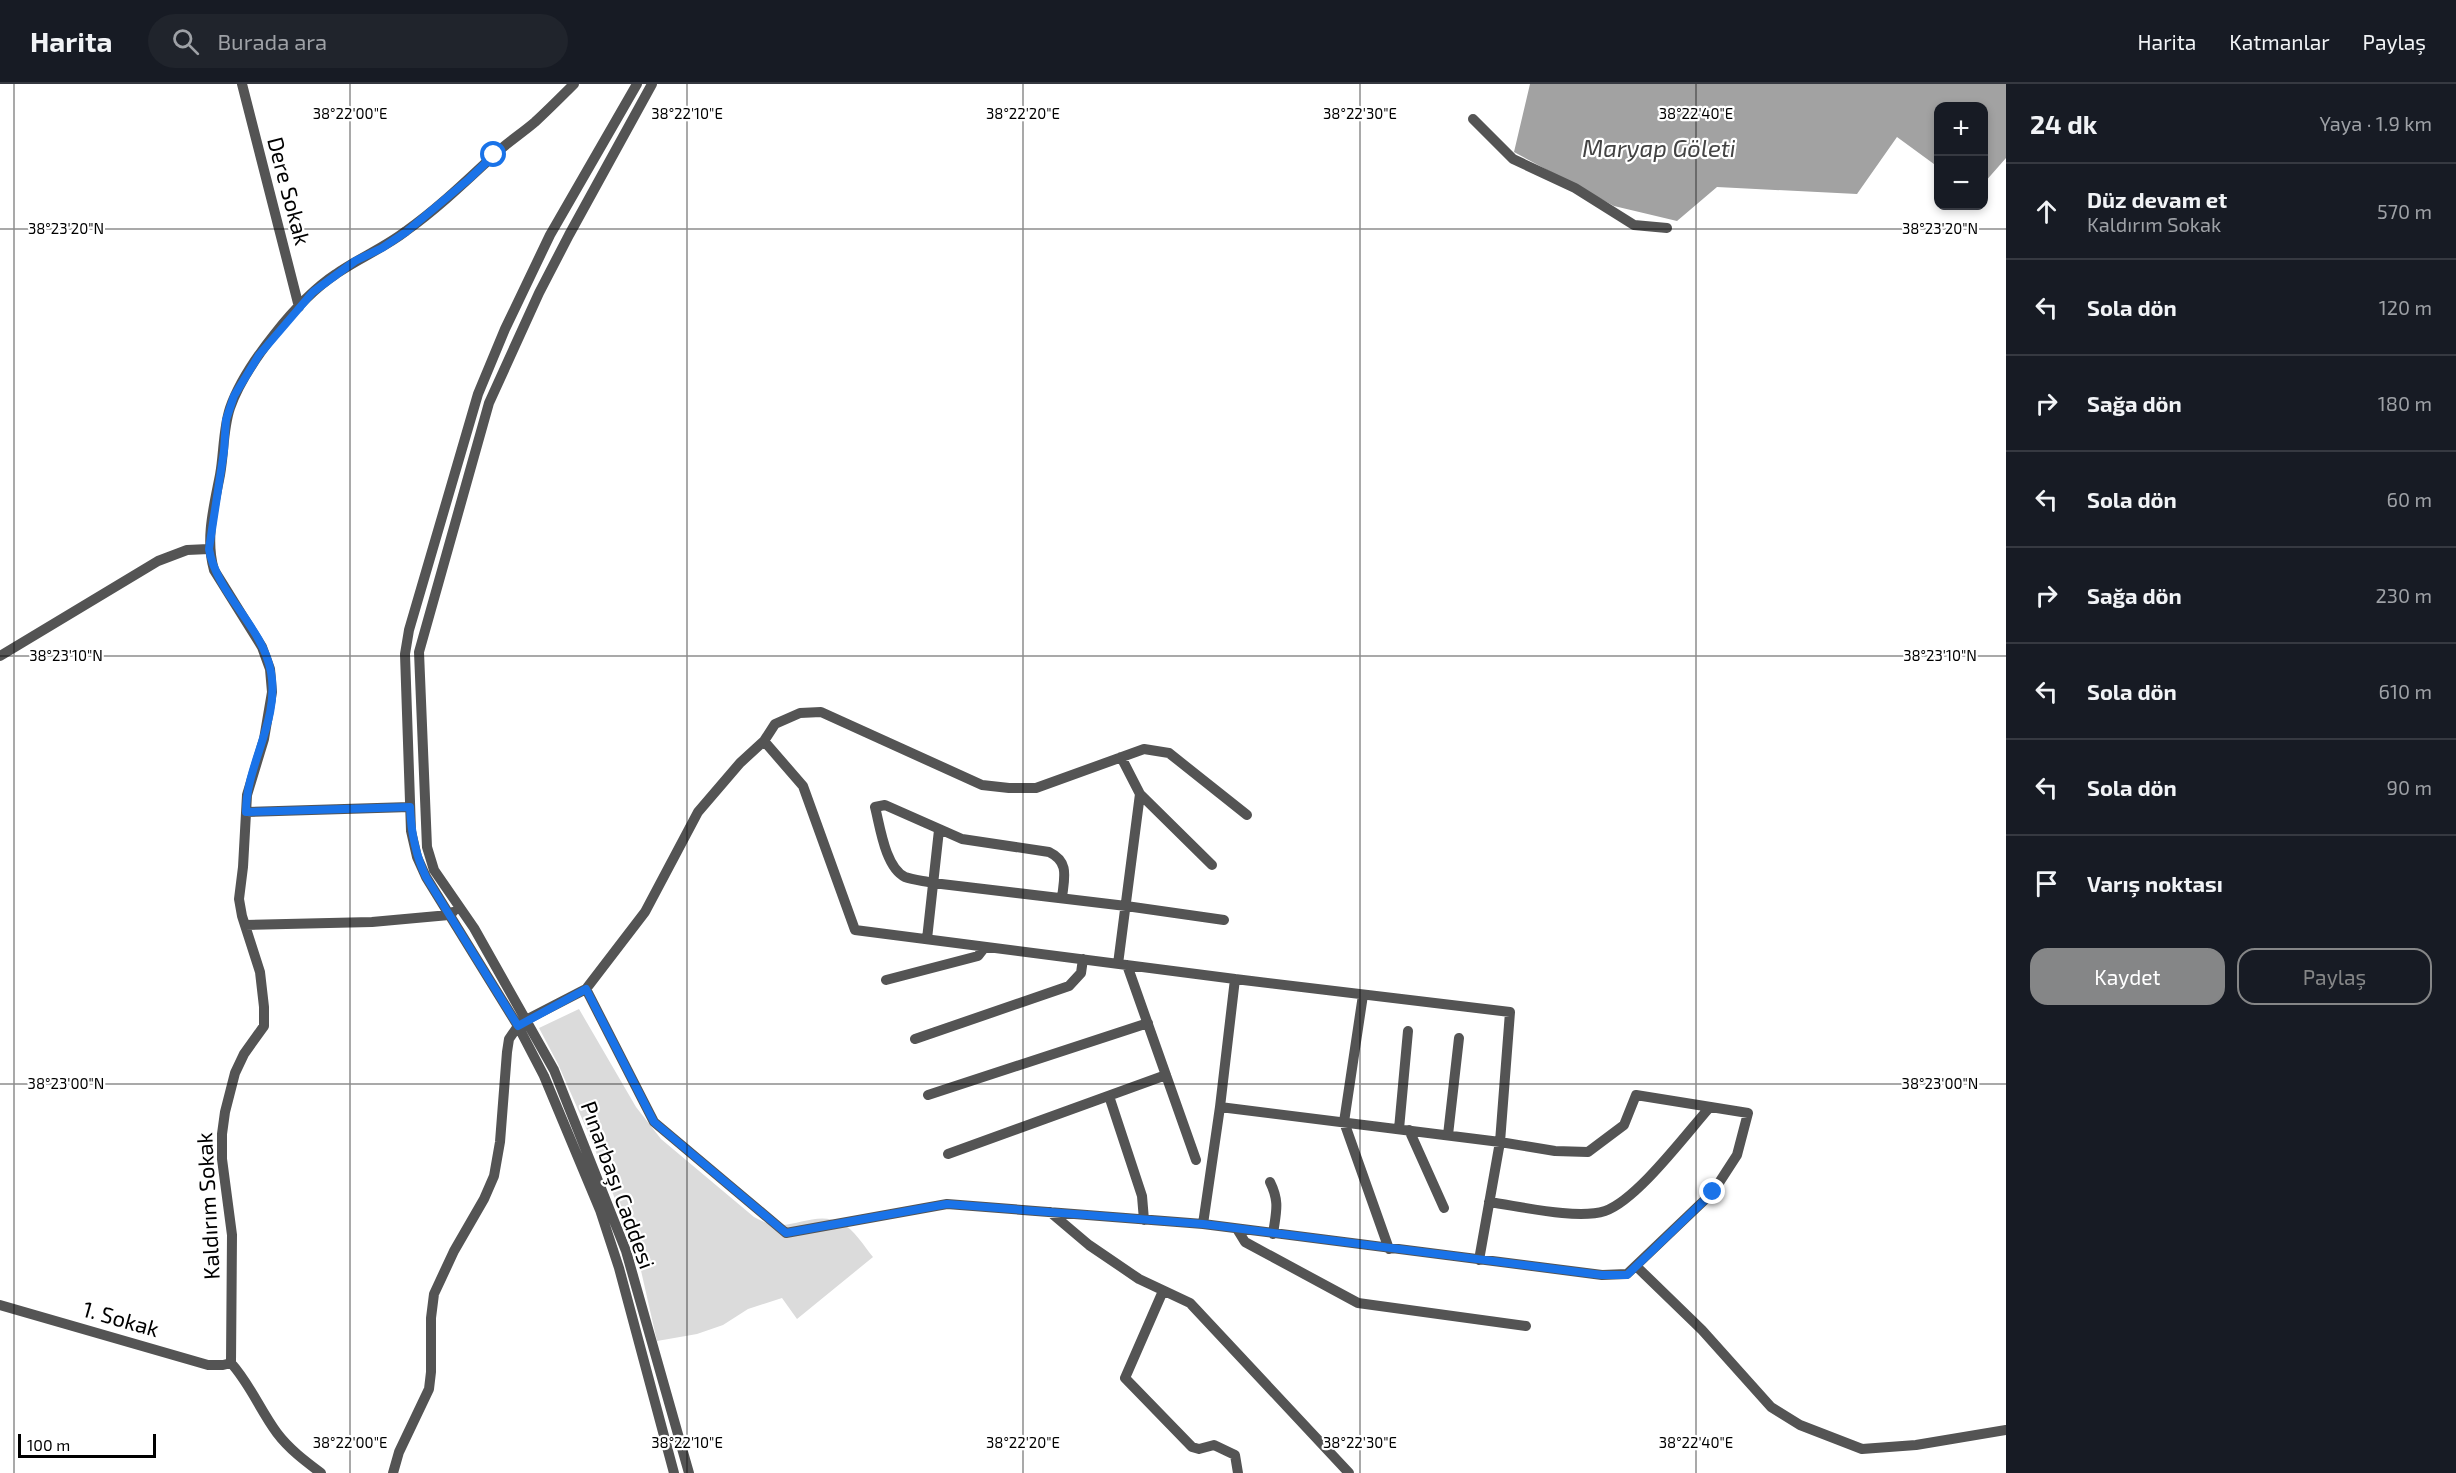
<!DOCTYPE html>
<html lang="tr">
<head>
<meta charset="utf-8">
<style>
	:root { --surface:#171b24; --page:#20242c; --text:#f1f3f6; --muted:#9ea1a6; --line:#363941; --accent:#858687 }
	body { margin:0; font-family:"Exo 2",sans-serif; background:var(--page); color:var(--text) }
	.controls { position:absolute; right:18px; top:18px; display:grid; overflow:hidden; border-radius:12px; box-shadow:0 3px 9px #0003 }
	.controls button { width:54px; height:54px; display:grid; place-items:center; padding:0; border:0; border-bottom:2px solid var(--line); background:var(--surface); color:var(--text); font:30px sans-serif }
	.scale { position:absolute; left:18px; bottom:15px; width:138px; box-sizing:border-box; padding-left:6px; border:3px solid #000; border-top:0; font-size:16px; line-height:21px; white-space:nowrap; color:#000; -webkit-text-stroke:4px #fff; paint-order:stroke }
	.stop { position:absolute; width:18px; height:18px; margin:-14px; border:4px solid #1a73e8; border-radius:50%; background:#fff }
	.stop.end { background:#1a73e8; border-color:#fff; box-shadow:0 2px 6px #0008 }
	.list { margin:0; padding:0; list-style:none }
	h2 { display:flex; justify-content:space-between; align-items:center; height:78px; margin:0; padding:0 24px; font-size:26px }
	h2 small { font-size:20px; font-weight:400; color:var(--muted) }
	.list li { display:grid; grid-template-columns:39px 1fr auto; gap:18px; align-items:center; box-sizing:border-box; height:96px; padding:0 24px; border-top:2px solid var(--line) }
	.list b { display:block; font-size:22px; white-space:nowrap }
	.list p { margin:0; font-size:20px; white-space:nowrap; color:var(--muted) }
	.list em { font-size:20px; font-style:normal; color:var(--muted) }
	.actions { display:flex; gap:12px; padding:18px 24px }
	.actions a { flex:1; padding:14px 0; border:2px solid var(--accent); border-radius:18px; text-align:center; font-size:21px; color:var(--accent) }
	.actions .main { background:var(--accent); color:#fff }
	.icon { flex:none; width:33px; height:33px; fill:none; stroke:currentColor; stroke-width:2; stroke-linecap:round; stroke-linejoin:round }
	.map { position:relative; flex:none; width:2006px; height:1389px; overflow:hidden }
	header { display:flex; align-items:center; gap:36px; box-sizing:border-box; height:84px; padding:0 30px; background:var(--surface); border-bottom:2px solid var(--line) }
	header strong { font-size:28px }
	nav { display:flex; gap:33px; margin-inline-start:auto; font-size:21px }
	.search { width:420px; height:54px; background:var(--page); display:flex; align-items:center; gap:15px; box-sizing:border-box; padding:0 21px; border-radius:33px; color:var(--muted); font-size:22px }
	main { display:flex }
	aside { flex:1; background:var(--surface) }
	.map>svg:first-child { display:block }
	.green { fill:#dbdbdb }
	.water { fill:#a2a2a2 }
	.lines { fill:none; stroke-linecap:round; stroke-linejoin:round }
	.minor { stroke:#545454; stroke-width:10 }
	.route { stroke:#1a73e8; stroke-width:8 }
	.ticks { fill:none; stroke:#000; stroke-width:1.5; stroke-opacity:0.45 }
	.labels { text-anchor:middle; stroke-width:4.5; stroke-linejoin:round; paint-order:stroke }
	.street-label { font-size:22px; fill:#000; stroke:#fff }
	.water-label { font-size:24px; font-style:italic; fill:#434343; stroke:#fff }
	.ticks-label { font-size:15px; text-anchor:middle; fill:#000; stroke:#fff; stroke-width:4.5; stroke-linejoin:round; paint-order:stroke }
</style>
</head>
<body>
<header>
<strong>Harita</strong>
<div class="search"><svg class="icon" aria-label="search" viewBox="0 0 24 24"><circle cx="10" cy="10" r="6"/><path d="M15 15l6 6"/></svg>Burada ara</div>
<nav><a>Harita</a><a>Katmanlar</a><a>Paylaş</a></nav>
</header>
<main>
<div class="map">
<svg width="2006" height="1389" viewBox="0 0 2006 1389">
	<rect width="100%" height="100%" fill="#fff"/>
	<path class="green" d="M579,925L636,1023L661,1055L754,1133C762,1137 771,1142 781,1141C801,1140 821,1128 841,1139C854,1145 864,1162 873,1173L797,1235L782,1214L748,1225L723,1241L697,1250L657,1257L637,1169L587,1046L558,980L539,944Z"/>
	<path class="water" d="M1530,0H2006V74L1984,99V22H1938V83L1897,53L1857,110L1717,103L1677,137L1614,122L1514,68Z"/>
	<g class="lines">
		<path class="minor" d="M242,0L299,223
			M637,0L550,151L505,245L478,310L409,546L405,570L411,747L417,773L426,793L518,942L544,992L600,1126L619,1184L674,1389
			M652,0L569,151L539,209L489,319L419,568L427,763L434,786L474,844L554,986L626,1167L689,1389
			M1473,35L1513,75L1575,104L1634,141L1667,144
			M0,572L158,477L187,466L209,465
			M1140,710L1212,781
			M246,728L410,723
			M1062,814C1064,794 1070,778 1049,768L962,755L885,721L875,723C880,742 885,783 905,793C913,796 925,797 933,799L1126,822L1224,836
			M245,841L372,838L449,831L453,828
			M927,855L939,746
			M1118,880L1140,710L1121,673
			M1127,881L1196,1076
			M1235,895L1510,928L1500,1058L1479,1176
			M886,896L978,872L985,863
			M586,905L654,1038L786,1149L947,1120L1203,1140L1602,1191L1627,1190L1713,1108L1737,1071L1748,1029L1636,1011L1624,1041L1588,1068L1555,1067L1500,1058L1220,1023L1235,895L855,846L803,702L764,657L775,640L800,629L821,628L982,701L1009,704H1036L1144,665L1169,669L1247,731
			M1363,911L1344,1038L1389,1165
			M915,955L1069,902L1081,889L1083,875
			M928,1011L1148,939
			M1109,1012L1142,1112L1144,1136
			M1399,1045L1408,947
			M1409,1046L1444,1124
			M1448,1051L1459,954
			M948,1070L1166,991
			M1270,1098C1280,1118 1276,1128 1273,1150
			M1489,1118C1519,1122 1577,1136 1605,1127C1637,1116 1686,1050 1710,1023
			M1050,1128L1089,1161L1139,1195L1190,1219L1349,1389
			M1203,1140L1220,1023
			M1237,1145L1245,1158L1358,1219L1526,1242
			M1636,1182L1702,1246L1771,1323L1800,1341L1862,1365L1916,1361L2006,1346
			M1163,1207L1125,1294L1192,1363L1199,1365L1214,1361L1235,1371L1238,1389
			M0,1221L208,1281H223L231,1279
			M231,1279L232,1151L222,1075V1050L225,1028L235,989L244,970L264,942V923L260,888L242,832L239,815L243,783L247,711L264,655L272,608L270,585L262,563L214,486C205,455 214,422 220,391C224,369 223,345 230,324C245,281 298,215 336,190C359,174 384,164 406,147C437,125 464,99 492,73C505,60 521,50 535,38C548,26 561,13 574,0
			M231,1279C250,1300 260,1326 277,1349C289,1365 305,1377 321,1389
			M393,1389L399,1368L429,1305L431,1288V1234L434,1210L454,1167L484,1115L494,1092L500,1058L507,968L509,955L518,942L526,936L586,905L645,828L698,728L740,679L764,657"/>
	</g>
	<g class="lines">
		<path class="route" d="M494,71L469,95L406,148L382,164L355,177L313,208L259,271L234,312L226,336L224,367L209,465C217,511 262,541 271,588C280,637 246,680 246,728L410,723C411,748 415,770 426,793L518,942L586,905L654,1038L786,1149L947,1120L1203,1140L1602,1191H1627L1713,1108"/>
	</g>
	<path class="ticks" d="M14,0V1389M350,0V1389M687,0V1389M1023,0V1389M1360,0V1389M1696,0V1389M0,145H2006M0,572H2006M0,1000H2006"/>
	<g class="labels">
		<g class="street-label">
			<text transform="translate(289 107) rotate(75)" y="8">Dere Sokak</text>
			<text transform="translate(618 1101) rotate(70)" y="8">Pınarbaşı Caddesi</text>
			<text transform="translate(208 1122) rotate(-93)" y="8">Kaldırım Sokak</text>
			<text transform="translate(121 1235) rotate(16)" y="8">1. Sokak</text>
		</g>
		<g class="water-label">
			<text x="1659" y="73">Maryap Göleti</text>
		</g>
	</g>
	<g class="ticks-label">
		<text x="350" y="35">38°22'00"E</text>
		<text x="687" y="35">38°22'10"E</text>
		<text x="1023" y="35">38°22'20"E</text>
		<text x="1360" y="35">38°22'30"E</text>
		<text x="1696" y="35">38°22'40"E</text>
		<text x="66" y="150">38°23'20"N</text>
		<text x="1940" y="150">38°23'20"N</text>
		<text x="66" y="577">38°23'10"N</text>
		<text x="1940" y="577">38°23'10"N</text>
		<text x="66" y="1005">38°23'00"N</text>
		<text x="1940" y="1005">38°23'00"N</text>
		<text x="350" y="1364">38°22'00"E</text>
		<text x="687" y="1364">38°22'10"E</text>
		<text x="1023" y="1364">38°22'20"E</text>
		<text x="1360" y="1364">38°22'30"E</text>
		<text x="1696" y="1364">38°22'40"E</text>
	</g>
</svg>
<div class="controls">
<button>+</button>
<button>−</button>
</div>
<div class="scale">100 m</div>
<div class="stop" style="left:494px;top:71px"></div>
<div class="stop end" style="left:1713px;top:1108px"></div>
</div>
<aside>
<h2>24 dk<small>Yaya · 1.9 km</small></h2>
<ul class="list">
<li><svg class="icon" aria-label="ahead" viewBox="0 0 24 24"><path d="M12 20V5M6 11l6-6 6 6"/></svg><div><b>Düz devam et</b><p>Kaldırım Sokak</p></div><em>570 m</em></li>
<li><svg class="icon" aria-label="left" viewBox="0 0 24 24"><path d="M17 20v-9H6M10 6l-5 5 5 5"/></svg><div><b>Sola dön</b></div><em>120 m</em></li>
<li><svg class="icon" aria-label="right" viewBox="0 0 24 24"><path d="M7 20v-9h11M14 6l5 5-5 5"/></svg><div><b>Sağa dön</b></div><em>180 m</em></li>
<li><svg class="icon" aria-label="left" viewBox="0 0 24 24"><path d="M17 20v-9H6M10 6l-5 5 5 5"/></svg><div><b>Sola dön</b></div><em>60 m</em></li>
<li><svg class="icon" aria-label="right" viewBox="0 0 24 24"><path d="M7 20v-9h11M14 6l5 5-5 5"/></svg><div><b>Sağa dön</b></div><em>230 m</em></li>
<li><svg class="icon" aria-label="left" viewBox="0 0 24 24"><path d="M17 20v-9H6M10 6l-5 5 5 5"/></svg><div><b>Sola dön</b></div><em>610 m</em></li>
<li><svg class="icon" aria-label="left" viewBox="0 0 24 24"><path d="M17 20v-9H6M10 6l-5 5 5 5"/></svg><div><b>Sola dön</b></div><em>90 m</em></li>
<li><svg class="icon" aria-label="arrive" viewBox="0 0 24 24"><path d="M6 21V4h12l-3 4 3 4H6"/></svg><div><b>Varış noktası</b></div></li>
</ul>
<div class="actions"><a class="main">Kaydet</a><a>Paylaş</a></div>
</aside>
</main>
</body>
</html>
